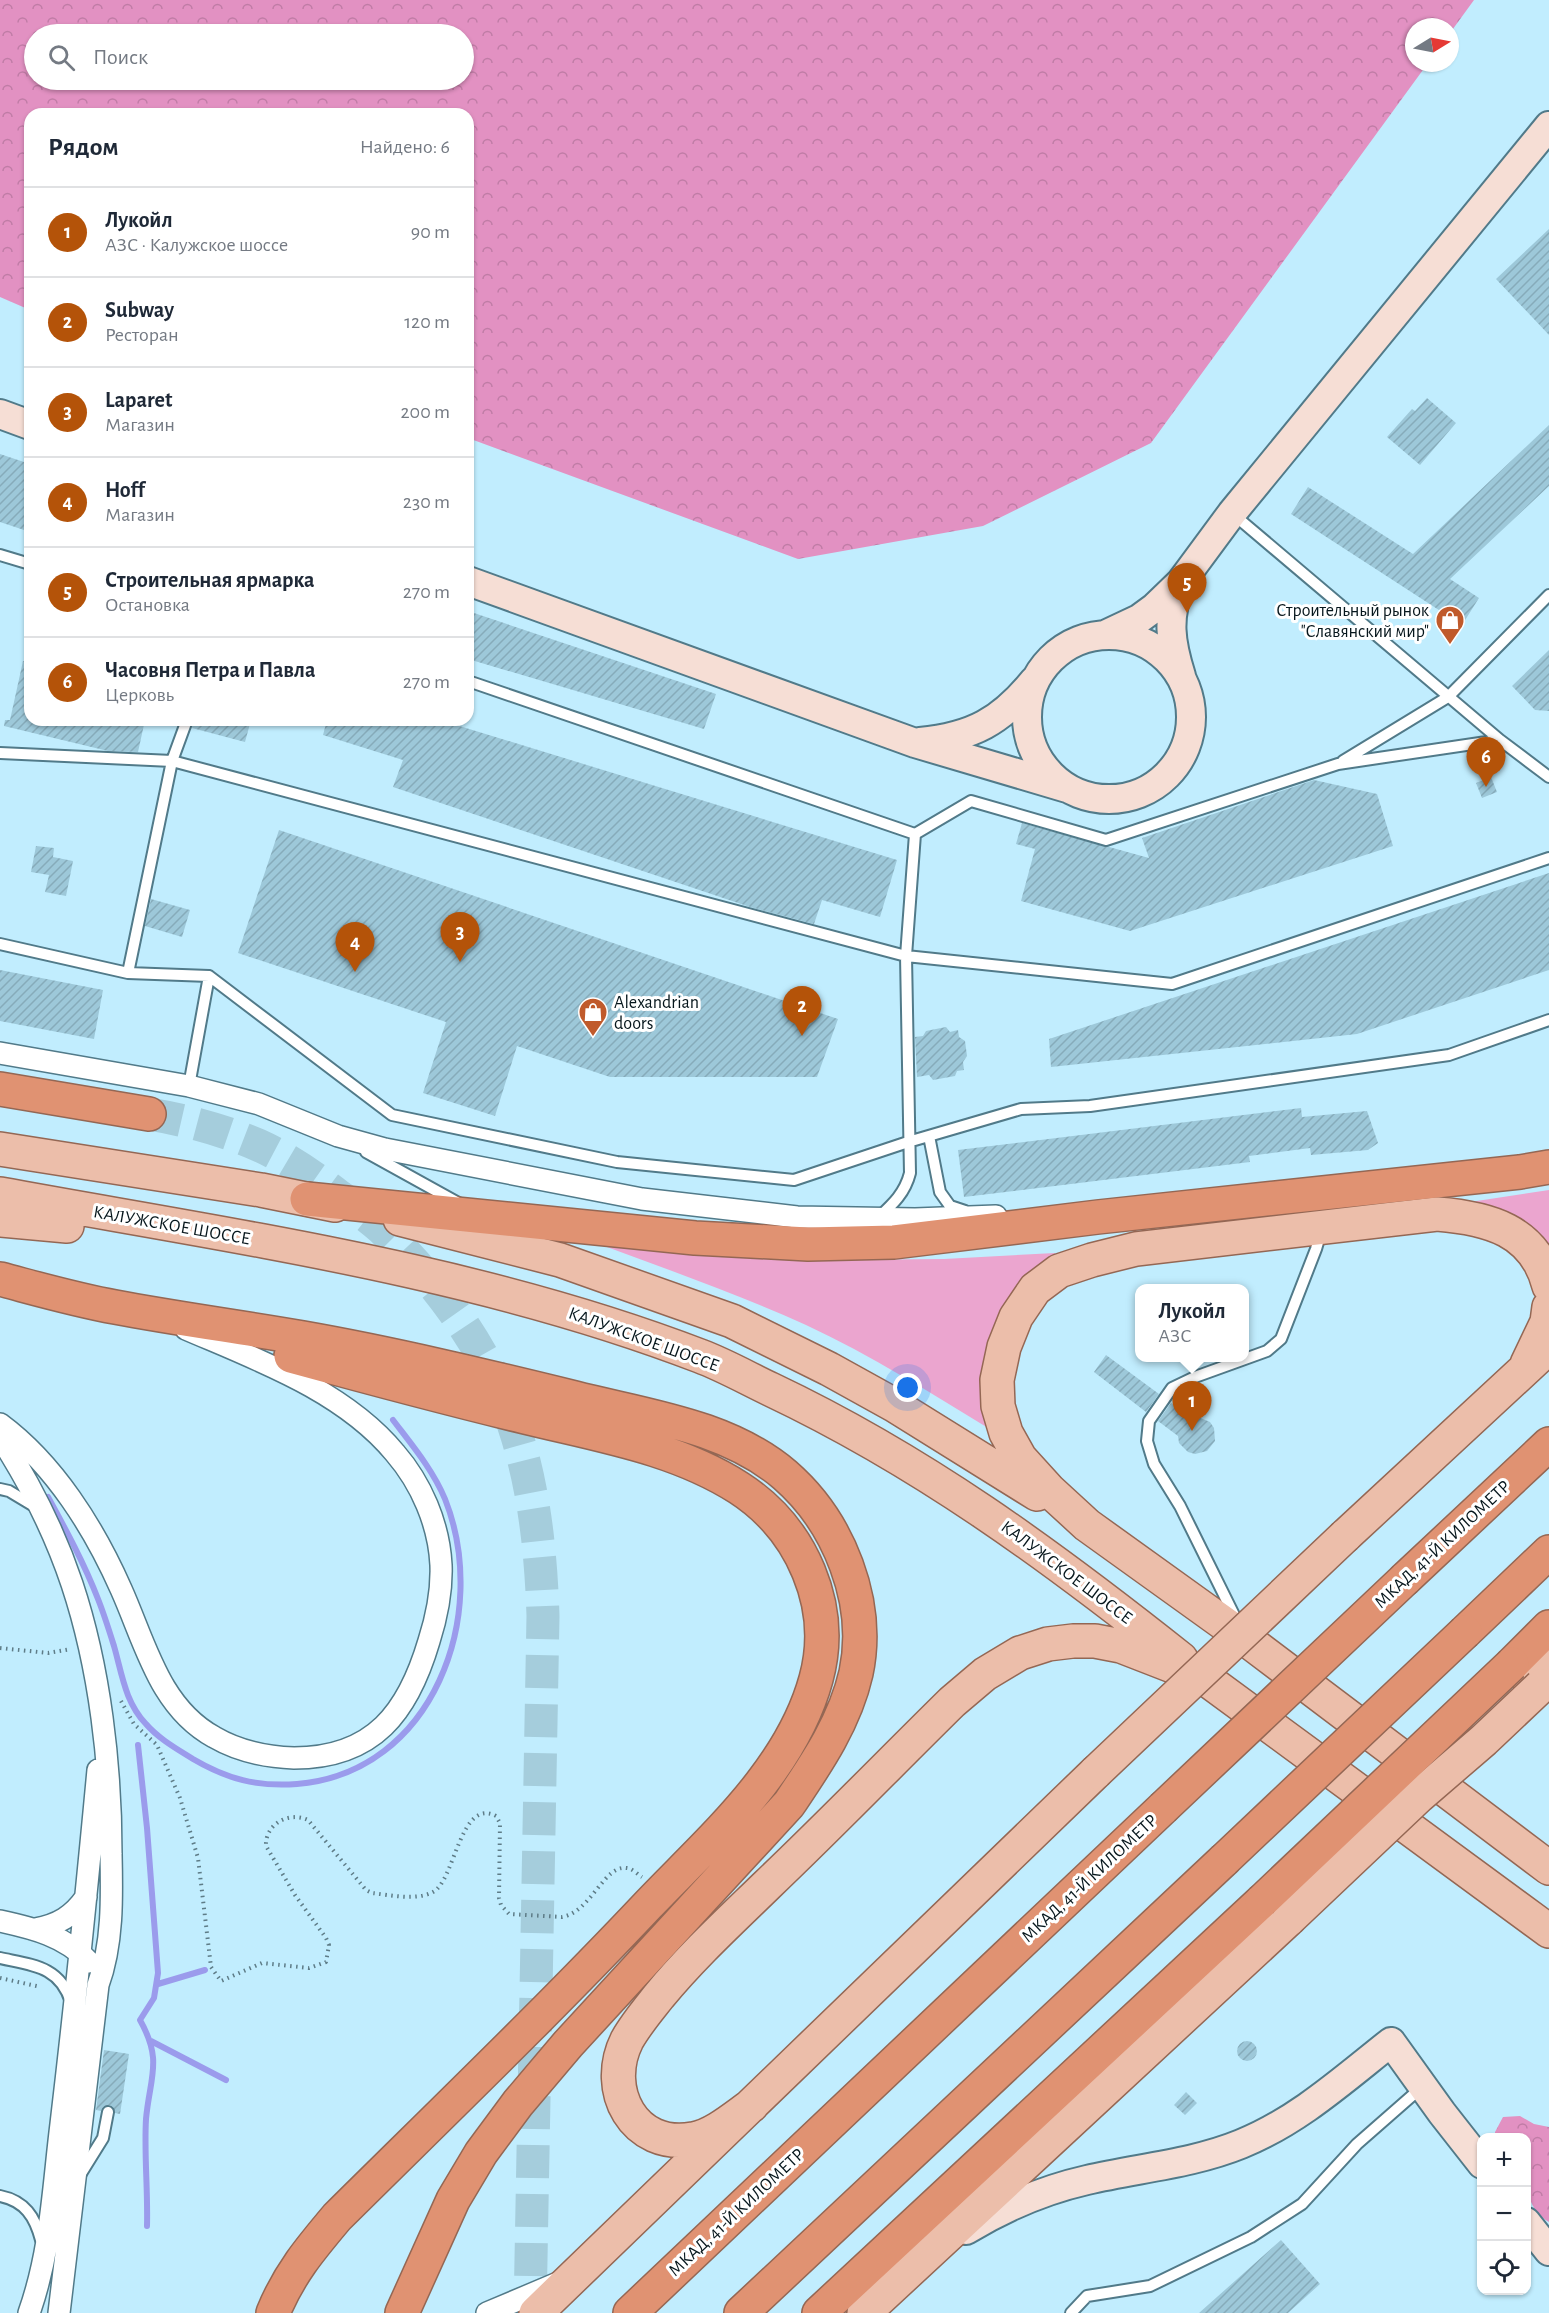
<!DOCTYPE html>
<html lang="ru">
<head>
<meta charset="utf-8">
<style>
	:root { --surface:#fff; --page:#f2f2f3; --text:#1f2937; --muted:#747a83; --line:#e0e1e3; --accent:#b45309 }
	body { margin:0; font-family:"Alegreya Sans",sans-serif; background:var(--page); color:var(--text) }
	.controls { position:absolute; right:18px; bottom:18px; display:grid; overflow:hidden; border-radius:12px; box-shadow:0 2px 4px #0004 }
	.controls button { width:54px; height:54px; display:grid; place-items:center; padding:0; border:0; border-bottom:2px solid var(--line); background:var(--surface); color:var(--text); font:30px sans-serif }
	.compass { position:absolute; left:1405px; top:18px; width:54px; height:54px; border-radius:50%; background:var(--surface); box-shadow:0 2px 4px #0004; rotate:80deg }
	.you { position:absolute; left:908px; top:1388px; width:21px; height:21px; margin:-15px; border:4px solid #fff; border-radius:50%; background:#1a73e8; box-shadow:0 0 0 9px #1a73e833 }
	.badge { display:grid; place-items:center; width:39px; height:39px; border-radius:50%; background:var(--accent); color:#fff; font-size:20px; font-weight:700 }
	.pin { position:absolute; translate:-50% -50px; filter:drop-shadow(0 2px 3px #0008) }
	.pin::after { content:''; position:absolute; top:32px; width:21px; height:18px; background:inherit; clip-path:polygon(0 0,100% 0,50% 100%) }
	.popup { position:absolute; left:1135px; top:1284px; width:114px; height:78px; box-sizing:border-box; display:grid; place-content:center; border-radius:12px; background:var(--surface); filter:drop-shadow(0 2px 4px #0005); font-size:20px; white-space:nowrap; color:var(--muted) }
	.popup b { font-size:22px; color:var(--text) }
	.popup::after { content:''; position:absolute; left:50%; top:100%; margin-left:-12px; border:12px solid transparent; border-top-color:var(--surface) }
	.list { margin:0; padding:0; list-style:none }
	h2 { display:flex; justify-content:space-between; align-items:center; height:78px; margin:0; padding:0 24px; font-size:26px }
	h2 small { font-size:20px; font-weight:400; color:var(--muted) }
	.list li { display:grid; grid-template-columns:39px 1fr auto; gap:18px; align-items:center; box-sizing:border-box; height:90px; padding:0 24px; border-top:2px solid var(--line) }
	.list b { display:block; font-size:22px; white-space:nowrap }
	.list p { margin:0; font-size:20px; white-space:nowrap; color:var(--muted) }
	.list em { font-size:20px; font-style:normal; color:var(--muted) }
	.icon { flex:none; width:33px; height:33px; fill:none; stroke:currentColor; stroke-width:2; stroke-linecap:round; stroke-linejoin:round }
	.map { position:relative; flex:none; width:1549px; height:2313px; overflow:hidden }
	.search { position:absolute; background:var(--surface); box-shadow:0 2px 4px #0004; left:24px; top:24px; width:450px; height:66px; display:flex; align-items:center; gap:15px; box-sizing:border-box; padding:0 21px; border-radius:33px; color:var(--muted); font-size:22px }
	.panel { position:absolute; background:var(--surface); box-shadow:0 2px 4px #0004; left:24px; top:108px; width:450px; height:618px; border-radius:18px }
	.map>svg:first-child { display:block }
	.grass { fill:#eba5cf }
	.forest { fill:url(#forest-crowns); fill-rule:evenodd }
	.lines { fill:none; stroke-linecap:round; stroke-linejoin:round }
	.stream { stroke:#9b9bec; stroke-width:6 }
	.building { fill:url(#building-hatch) }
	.highway-tunnel { stroke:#a5cddc; stroke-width:33; stroke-dasharray:33 16; stroke-linecap:butt }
	.lane-casing { stroke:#517a89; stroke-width:14 }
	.street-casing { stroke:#517a89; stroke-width:24 }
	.secondary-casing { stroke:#517a89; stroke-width:32 }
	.primary-casing { stroke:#946754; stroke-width:36 }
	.highway-casing { stroke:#946754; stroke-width:36 }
	.path { stroke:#5e7c87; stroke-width:4; stroke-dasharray:1.5 4.5; stroke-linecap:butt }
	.lane { stroke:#fff; stroke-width:10 }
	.street { stroke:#fff; stroke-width:21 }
	.secondary { stroke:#f6ded5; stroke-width:28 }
	.primary { stroke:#ecbeaa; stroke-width:33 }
	.highway { stroke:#e09272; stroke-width:33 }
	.primary-bridge-casing { stroke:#946754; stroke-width:36; stroke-linecap:butt }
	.highway-bridge-casing { stroke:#946754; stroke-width:36; stroke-linecap:butt }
	.primary-bridge { stroke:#ecbeaa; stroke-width:33 }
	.highway-bridge { stroke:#e09272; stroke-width:33 }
	.labels { text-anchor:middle; stroke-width:6; stroke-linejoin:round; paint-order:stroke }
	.poi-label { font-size:18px; fill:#06161c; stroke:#fff; text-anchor:end }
	.street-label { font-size:18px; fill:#06161c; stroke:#fff }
</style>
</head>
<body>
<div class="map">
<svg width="1549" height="2313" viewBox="0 0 1549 2313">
	<defs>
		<pattern id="forest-crowns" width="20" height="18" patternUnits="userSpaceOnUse" patternTransform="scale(1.5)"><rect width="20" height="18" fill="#e291c2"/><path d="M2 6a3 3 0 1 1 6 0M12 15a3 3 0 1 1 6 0" fill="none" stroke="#c07ca6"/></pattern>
		<pattern id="building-hatch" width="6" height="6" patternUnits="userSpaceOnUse" patternTransform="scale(1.5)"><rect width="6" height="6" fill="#9dc8d9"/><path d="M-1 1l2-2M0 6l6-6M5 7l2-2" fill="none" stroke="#86abba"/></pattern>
	</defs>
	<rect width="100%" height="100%" fill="#c1edfe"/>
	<path class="grass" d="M1549,1190V1254L1457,1204Z
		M588,1240L838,1260L944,1259L1055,1253L1056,1260L1028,1282L993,1431C932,1394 871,1355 806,1325C735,1293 661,1267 588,1240Z"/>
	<path class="forest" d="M0,0H1474L1450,33V27H1414V63H1428L1151,443L983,526L798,559L468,438V114H30V310L0,297ZM34,34H464V80H34Z
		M1520,2116L1534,2124L1549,2127V2222C1519,2204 1527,2168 1526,2138L1495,2137V2132L1503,2117Z"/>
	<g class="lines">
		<path class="stream" d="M48,1497C66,1530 84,1563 98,1599C104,1614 109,1630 114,1646C122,1674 125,1702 146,1724C159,1739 177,1749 193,1759C227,1779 257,1787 297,1784C433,1773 491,1615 445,1499C433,1470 412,1445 393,1420
			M138,1745L147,1828L158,1973L154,1998L140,2020C163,2061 150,2076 146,2119C144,2154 148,2190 147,2226
			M158,1984L205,1970
			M151,2041L226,2080"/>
	</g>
	<path class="building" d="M1549,229V335L1496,279Z
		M1427,398L1456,423L1420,465L1387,437L1412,409L1415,411Z
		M1549,425V486L1450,579L1479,598L1462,625L1291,514L1308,487L1413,554Z
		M0,454L30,464V532L0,522Z
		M468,611L716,694L704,729L468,659Z
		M1549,650V711L1535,710L1512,686Z
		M23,661H30V720H145L138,752L108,751L4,726L5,720H10Z
		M194,720H251L245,742L192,728Z
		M327,720H440L897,860L880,917L822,900L814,924L750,907L393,787L403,760L323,735Z
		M1491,777L1497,792L1482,798L1476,783Z
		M1314,780L1377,794L1393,846L1130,931L1021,901L1035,849L1016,844L1022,823L1149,858L1142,838Z
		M279,830L838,1019L817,1077H610L517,1046L495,1116L423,1093L446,1022L238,953Z
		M36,846L54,848L53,857L73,861L66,896L45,892L49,875L31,872Z
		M1549,873V970L1357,1034L1051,1067L1049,1039Z
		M151,899L190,910L182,937L145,926Z
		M0,970L103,990L94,1039L0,1021Z
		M946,1027L950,1032L958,1030L959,1037L965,1041L967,1056L963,1062L964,1070L957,1071L955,1076L933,1080L929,1075L917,1077L915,1037L923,1036L926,1031Z
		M1301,1108L1302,1117L1367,1111L1378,1143L1368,1150L1311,1155L1310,1148L1249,1156L1250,1162L964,1197L958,1150Z
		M1106,1355L1159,1394L1146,1412L1094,1372Z
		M1171,1403L1191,1418L1198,1417L1210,1422L1214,1428L1215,1441L1207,1451L1195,1454L1188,1452L1179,1443L1178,1436L1158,1421Z
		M1237 2051a10 10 0 1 1 20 0a10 10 0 1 1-20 0Z
		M104,2050L129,2054L120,2114L115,2113L113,2107L109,2105L103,2107L101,2111L96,2110Z
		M1186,2092L1197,2103L1185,2115L1174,2105Z
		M1281,2240L1320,2284L1288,2313H1199Z"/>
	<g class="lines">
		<path class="highway-tunnel" d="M149,1114C186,1120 223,1130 258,1145C287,1158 313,1176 339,1196C353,1206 369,1217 382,1229C441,1286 493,1357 517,1436C535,1495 541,1555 543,1616L530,2313"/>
		<g class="lane-casing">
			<path id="lane" d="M1233,514L1500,740L1549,777
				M0,555L30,564
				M468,681L915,834L971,801L1106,840L1338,764L1500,740
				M0,753L172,761L906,956L1172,984L1549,858
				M1343,761L1448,697L1549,595
				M0,944L128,973L209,976L392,1115L617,1162L794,1180L908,1142L1021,1109L1090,1106L1449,1055L1549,1020
				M128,973L172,761L187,720
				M189,1086L209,976
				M929,1136L940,1192L950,1206L965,1211
				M366,1152L460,1204
				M878,1218C893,1204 905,1193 910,1173L906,956L915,834
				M0,1489L9,1491L34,1506
				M1236,1619L1180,1506L1154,1464L1147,1441L1149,1421L1172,1388L1195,1377L1267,1351L1281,1339L1316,1249L1321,1232
				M0,1958C32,1965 60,1966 71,2002
				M80,2175L103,2138L108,2112
				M0,2196C25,2201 35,2217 41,2240
				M1071,2313L1087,2296L1150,2286L1251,2237L1302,2204L1357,2144L1422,2087"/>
		</g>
		<g class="street-casing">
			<path id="street" d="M0,1053L189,1086L259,1104L338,1136L385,1149L642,1199L797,1217L915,1219L996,1216
				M0,1424C54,1464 94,1528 121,1589C145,1642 159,1707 214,1737C238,1751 266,1757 294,1758C374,1758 408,1712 429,1641C437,1616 442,1591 441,1565C439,1524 421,1483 395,1453C344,1391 258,1360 186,1329
				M0,1437C29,1482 55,1533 72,1584C100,1668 111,1766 111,1854C112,1897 113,1944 98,1985L59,2313
				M0,1921C32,1928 66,1936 89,1962
				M35,1929C58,1925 73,1916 86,1897
				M29,2313C51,2251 53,2189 61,2124C75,2006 87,1888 98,1770
				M487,2313L558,2283"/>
		</g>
		<g class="secondary-casing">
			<path id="secondary" d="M0,414L30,425
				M468,581L915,743L1067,788
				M1180,584C1167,618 1170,641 1181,676
				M1105,635L1139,619L1154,608L1181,582L1232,513L1549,126
				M1027 717a82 82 0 1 1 164 0a82 82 0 1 1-164 0Z
				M920,742C973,737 1001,721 1034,681
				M1526,2222L1549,2251
				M966,2230C1004,2207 1043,2190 1087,2180C1138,2168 1192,2164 1241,2144C1298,2121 1344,2079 1391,2042L1442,2113L1482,2164"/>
		</g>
		<g class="primary-casing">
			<path id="primary" d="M0,1149L261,1190L335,1205
				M0,1194C235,1237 476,1270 700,1356C724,1365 747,1378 770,1389C922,1461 1050,1555 1181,1659
				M400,1219L560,1260L732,1321L829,1369L894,1405L1037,1494
				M0,1220L67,1226
				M1549,1286C1535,1230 1488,1218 1437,1214L1136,1249L1092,1260L1059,1271L1035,1289L1016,1317L1004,1347L997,1380L998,1406L1006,1433L1020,1458L1050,1491L1087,1525L1247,1640L1549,1868
				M1527,1364L1547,1322L1549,1307
				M1345,1536L1549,1347
				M1526,1675L1549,1651
				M752,2105C735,2117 713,2136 693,2139C634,2150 602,2090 627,2040C636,2024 648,2010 659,1996C692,1956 730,1921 767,1885C830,1825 890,1763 952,1702L985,1674L1020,1653L1048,1644L1073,1641H1095L1121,1646L1206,1679L1549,1931
				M536,2313L1096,1772
				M864,2313L1289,1919"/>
		</g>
		<g class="highway-casing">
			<path id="highway" d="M0,1089L149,1114
				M307,1199L695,1238L808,1244L894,1242L1098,1217L1520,1172L1549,1167
				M0,1279C38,1289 76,1300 115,1307C178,1319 240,1327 303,1338C394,1354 485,1376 575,1398C646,1416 728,1426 785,1475C839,1522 871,1602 856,1673C845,1722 816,1764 789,1804L568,2044L518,2103L481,2153L453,2200L402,2313
				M1405,1579L1549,1444
				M1465,1632L1549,1552
				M1512,1664L1549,1627
				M273,2313C289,2274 310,2249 337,2217C441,2114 547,2012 648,1905C711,1839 791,1771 816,1679C836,1606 802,1529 739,1488C675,1447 598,1435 525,1417C446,1398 368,1377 291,1356
				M630,2313L1163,1808
				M741,2313L1224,1860
				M819,2313L1262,1901"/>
		</g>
		<path class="path" d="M0,1648L48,1653L71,1649
			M121,1701L134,1724L157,1745L180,1798L198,1858L211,1967L221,1981L262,1963L309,1968L326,1962L329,1945L326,1938L295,1895L266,1846C265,1824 289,1811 308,1820L366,1890L372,1893C390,1895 416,1901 433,1892C455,1881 460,1797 496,1816L500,1823L499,1898L501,1905L509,1914L562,1917C591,1912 604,1865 626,1868C632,1868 637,1874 642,1877
			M0,1978L41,1987"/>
		<use href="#lane" class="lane"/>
		<use href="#street" class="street"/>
		<use href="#secondary" class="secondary"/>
		<use href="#primary" class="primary"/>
		<use href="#highway" class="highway"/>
		<g class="primary-bridge-casing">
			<path id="primary-bridge" d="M1096,1772L1345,1536
				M1289,1919L1419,1796L1484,1740L1541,1686"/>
		</g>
		<g class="highway-bridge-casing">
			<path id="highway-bridge" d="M1163,1808L1405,1579
				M1224,1860L1465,1632
				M1262,1901L1512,1664"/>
		</g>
		<use href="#primary-bridge" class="primary-bridge"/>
		<use href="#highway-bridge" class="highway-bridge"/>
	</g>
	<defs>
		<g id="shop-pin" transform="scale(1.5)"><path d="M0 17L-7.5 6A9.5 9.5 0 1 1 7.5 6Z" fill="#c05a2b" stroke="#fff"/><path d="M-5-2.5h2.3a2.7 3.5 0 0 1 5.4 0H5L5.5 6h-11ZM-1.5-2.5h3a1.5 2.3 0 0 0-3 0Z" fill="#fff"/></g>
	</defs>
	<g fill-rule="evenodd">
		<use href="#shop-pin" x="1450" y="620"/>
		<use href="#shop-pin" x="593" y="1012"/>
	</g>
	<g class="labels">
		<g class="poi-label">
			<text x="1429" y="616">Строительный рынок<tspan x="1429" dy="21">"Славянский мир"</tspan></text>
			<text x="614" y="1008" text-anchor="start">Alexandrian<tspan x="614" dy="21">doors</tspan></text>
		</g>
		<g class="street-label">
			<text transform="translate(172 1225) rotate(10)" y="6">КАЛУЖСКОЕ ШОССЕ</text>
			<text transform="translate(644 1339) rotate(20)" y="6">КАЛУЖСКОЕ ШОССЕ</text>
			<text transform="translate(1442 1544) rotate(-43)" y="6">МКАД, 41-Й КИЛОМЕТР</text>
			<text transform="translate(1067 1572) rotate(37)" y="6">КАЛУЖСКОЕ ШОССЕ</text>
			<text transform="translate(1089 1878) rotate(-43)" y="6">МКАД, 41-Й КИЛОМЕТР</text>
			<text transform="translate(736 2212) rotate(-43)" y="6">МКАД, 41-Й КИЛОМЕТР</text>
		</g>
	</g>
</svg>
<div class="controls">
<button>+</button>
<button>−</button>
<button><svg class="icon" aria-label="locate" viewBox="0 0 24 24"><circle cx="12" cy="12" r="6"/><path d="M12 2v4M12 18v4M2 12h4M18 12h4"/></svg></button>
</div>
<svg class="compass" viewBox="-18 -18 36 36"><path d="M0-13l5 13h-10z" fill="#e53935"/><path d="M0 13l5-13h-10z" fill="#747a83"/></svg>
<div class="you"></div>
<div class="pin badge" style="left:1192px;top:1431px">1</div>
<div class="popup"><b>Лукойл</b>АЗС</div>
<div class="pin badge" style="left:802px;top:1036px">2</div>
<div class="pin badge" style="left:460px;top:962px">3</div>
<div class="pin badge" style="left:355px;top:972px">4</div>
<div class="pin badge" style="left:1187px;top:613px">5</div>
<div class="pin badge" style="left:1486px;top:787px">6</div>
<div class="search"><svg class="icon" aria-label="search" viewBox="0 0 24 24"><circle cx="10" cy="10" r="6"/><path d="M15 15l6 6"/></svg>Поиск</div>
<section class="panel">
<h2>Рядом<small>Найдено: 6</small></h2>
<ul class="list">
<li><span class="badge">1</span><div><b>Лукойл</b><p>АЗС · Калужское шоссе</p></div><em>90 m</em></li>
<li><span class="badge">2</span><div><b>Subway</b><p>Ресторан</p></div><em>120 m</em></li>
<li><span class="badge">3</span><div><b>Laparet</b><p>Магазин</p></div><em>200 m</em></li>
<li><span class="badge">4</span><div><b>Hoff</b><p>Магазин</p></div><em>230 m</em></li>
<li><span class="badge">5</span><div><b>Строительная ярмарка</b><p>Остановка</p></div><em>270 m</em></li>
<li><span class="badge">6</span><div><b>Часовня Петра и Павла</b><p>Церковь</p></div><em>270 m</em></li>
</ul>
</section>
</div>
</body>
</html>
